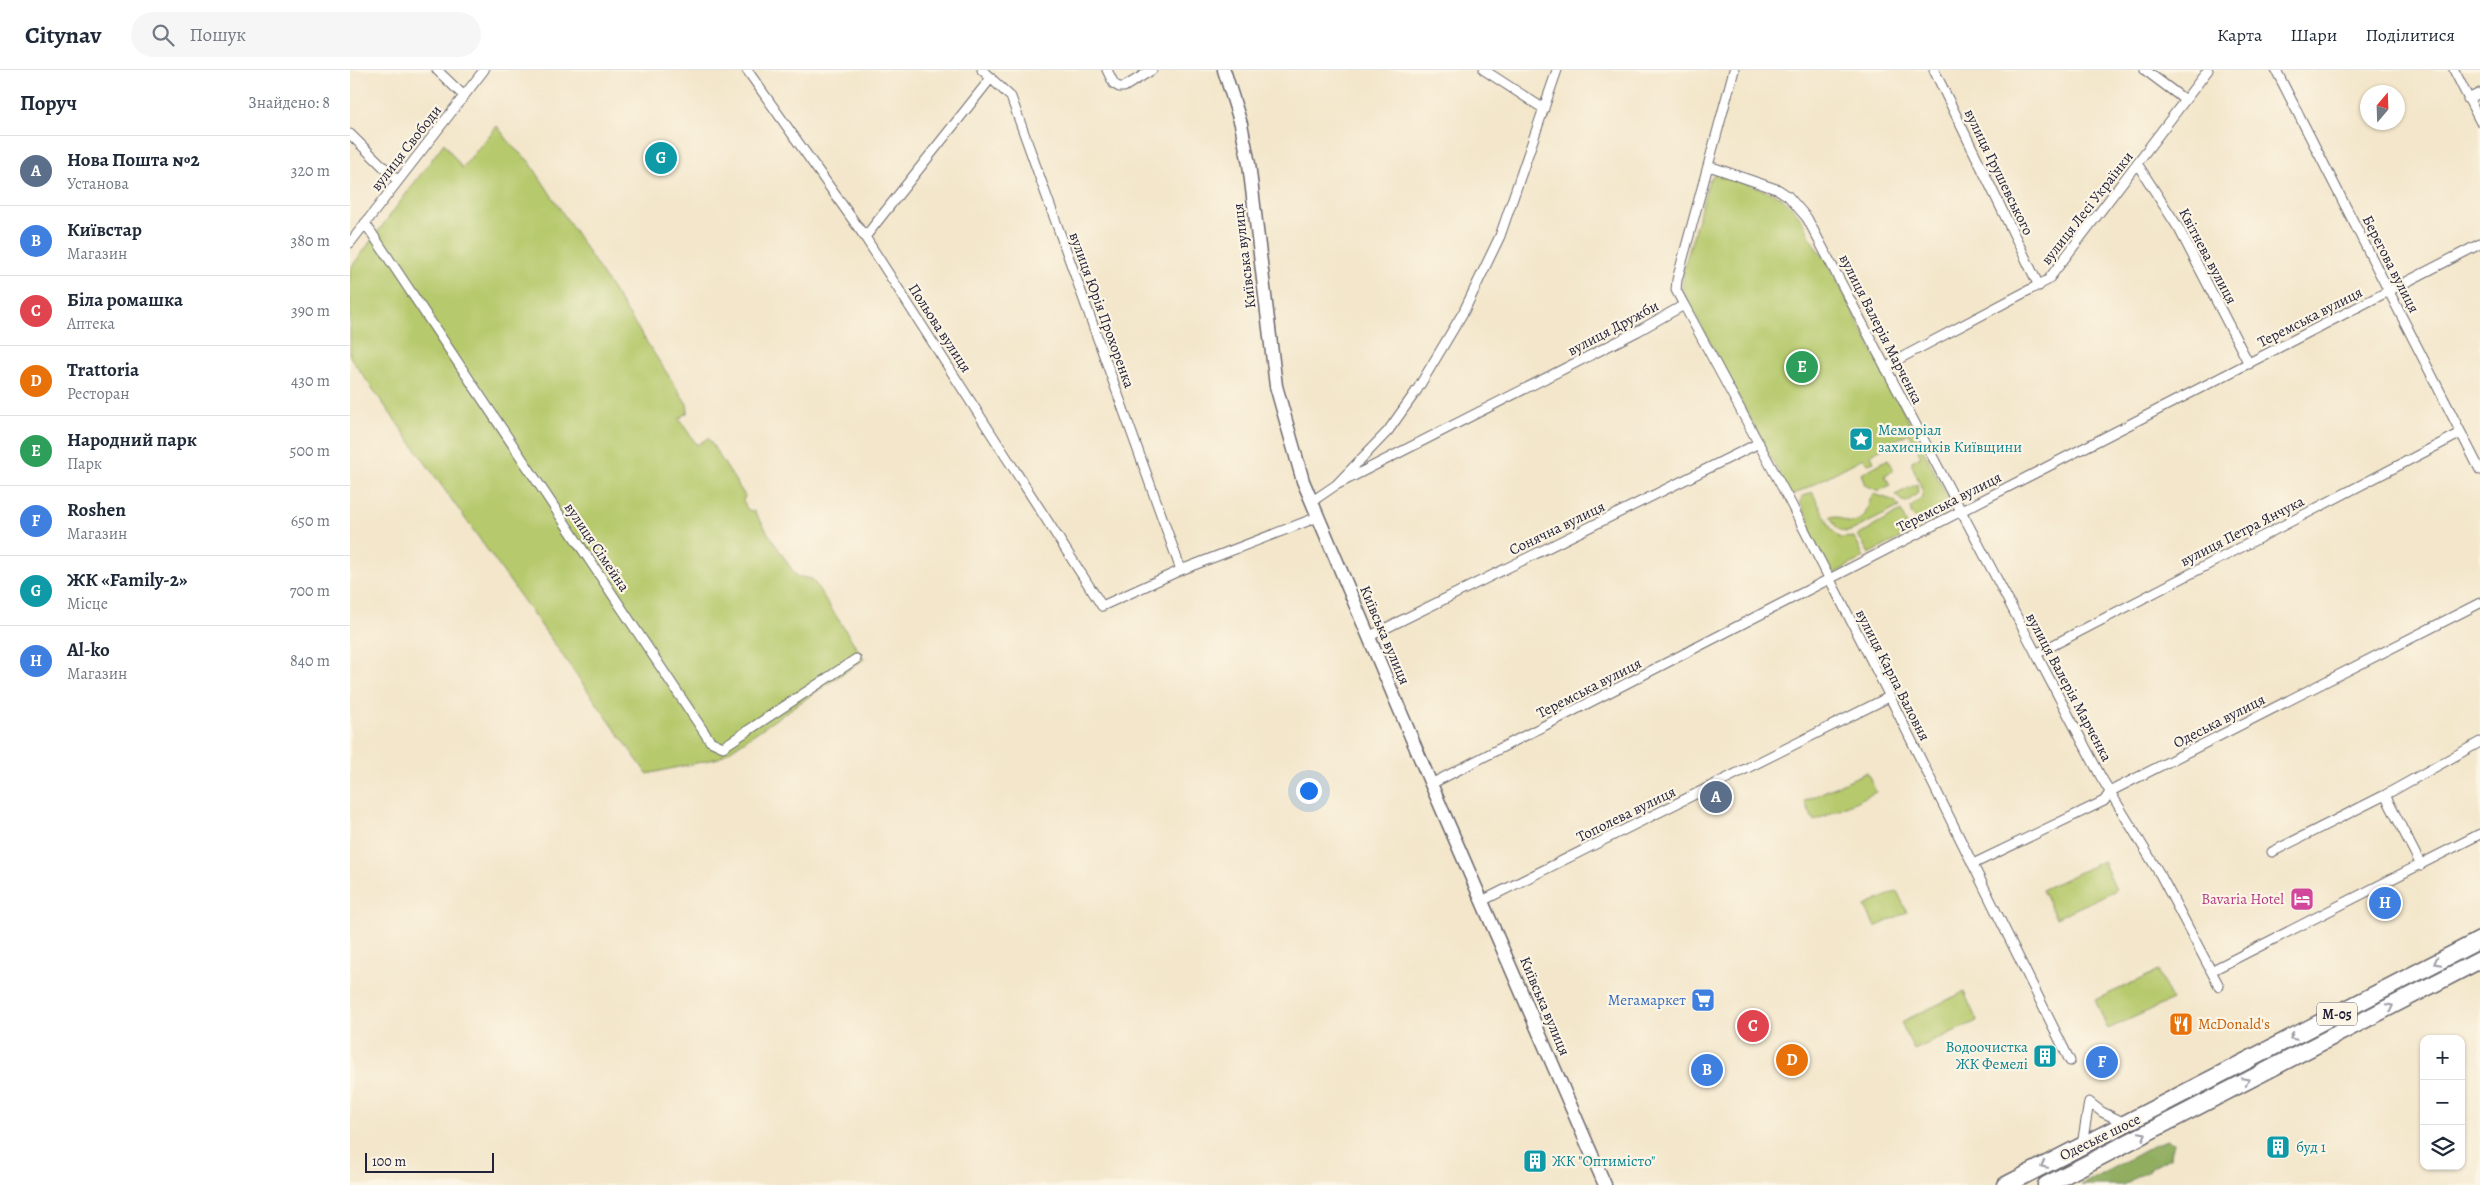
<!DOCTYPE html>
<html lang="uk">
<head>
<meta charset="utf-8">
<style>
	:root { --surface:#fff; --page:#f6f6f7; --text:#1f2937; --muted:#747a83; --line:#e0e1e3; --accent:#db2777 }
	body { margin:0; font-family:Alegreya,serif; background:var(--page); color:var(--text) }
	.controls { position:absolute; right:15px; bottom:15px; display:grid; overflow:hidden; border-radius:10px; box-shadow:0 1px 4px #0004 }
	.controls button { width:45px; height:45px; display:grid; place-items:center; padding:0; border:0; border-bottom:1px solid var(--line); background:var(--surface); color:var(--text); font:25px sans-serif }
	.compass { position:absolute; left:2010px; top:15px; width:45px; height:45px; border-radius:50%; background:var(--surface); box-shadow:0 1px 4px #0004; rotate:19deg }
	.scale { position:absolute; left:15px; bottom:12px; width:129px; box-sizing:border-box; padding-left:5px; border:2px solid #22223b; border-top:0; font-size:14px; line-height:18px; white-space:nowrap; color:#22223b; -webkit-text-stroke:4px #fcf5e5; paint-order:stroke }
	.you { position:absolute; left:958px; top:720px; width:18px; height:18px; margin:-12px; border:4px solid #fff; border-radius:50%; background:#1a73e8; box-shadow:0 0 0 8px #1a73e833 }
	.badge { display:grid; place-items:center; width:32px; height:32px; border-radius:50%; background:var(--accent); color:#fff; font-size:16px; font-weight:700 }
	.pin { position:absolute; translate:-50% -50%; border:2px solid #fff; box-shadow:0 1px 5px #0006 }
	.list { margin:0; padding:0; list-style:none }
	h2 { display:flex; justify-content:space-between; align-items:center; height:65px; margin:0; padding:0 20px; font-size:21px }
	h2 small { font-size:16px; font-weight:400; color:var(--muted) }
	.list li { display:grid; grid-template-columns:32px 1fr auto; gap:15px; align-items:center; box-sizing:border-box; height:70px; padding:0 20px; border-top:1px solid var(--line) }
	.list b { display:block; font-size:19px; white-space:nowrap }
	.list p { margin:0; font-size:16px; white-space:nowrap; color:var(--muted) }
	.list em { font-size:16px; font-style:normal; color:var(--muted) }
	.icon { flex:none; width:28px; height:28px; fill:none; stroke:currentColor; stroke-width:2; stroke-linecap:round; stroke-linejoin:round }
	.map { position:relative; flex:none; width:2130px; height:1115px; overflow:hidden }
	header { display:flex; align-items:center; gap:30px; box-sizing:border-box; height:70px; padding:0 25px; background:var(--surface); border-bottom:1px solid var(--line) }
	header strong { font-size:24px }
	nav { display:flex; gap:28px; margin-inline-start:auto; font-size:18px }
	.search { width:350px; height:45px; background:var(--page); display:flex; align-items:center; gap:12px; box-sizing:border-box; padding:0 18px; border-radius:28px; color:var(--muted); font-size:19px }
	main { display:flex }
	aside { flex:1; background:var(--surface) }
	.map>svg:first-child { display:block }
	.green { fill:#b6c96c; stroke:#6c7654 }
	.forest { fill:#90ad60; stroke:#59684e }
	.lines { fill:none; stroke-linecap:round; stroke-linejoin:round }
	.street-casing { stroke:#6b676d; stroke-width:11 }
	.secondary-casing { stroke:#6b676d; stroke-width:15 }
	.highway-casing { stroke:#6b676d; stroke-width:19 }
	.street { stroke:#fff; stroke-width:9 }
	.secondary { stroke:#fff; stroke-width:12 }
	.highway { stroke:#fff; stroke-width:16 }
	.oneway { stroke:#9c9ca7 }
	.labels { text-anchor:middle; stroke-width:4.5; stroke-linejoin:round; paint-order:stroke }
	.shield { fill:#fcf5e5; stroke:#63616e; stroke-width:1 }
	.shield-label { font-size:14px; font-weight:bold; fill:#22223b }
	.street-label { font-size:15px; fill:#22223b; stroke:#fcf5e5 }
	.culture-label { font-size:15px; fill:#0d838f; stroke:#fcf5e5; text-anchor:start }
	.hotel-label { font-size:15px; fill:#b23c85; stroke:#fcf5e5; text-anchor:end }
	.shop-label { font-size:15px; fill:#366cbe; stroke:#fcf5e5; text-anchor:end }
	.food-label { font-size:15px; fill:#c56008; stroke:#fcf5e5; text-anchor:start }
</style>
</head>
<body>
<header>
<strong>Citynav</strong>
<div class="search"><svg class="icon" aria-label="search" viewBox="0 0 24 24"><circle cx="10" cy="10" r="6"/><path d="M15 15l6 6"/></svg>Пошук</div>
<nav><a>Карта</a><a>Шари</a><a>Поділитися</a></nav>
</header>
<main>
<aside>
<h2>Поруч<small>Знайдено: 8</small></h2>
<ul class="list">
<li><span class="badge" style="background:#5c6f8a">A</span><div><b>Нова Пошта №2</b><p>Установа</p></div><em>320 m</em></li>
<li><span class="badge" style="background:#3f7fe0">B</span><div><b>Київстар</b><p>Магазин</p></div><em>380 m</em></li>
<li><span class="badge" style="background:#e0444e">C</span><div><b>Біла ромашка</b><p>Аптека</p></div><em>390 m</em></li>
<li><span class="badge" style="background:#e8710a">D</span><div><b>Trattoria</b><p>Ресторан</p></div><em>430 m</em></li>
<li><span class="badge" style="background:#2e9e5b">E</span><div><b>Народний парк</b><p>Парк</p></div><em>500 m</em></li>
<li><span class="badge" style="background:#3f7fe0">F</span><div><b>Roshen</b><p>Магазин</p></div><em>650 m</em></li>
<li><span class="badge" style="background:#0f9aa8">G</span><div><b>ЖК «Family-2»</b><p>Місце</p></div><em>700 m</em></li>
<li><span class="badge" style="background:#3f7fe0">H</span><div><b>Al-ko</b><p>Магазин</p></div><em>840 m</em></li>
</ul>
</aside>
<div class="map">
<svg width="2130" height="1115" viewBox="0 0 2130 1115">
	<rect width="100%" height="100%" fill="#fcf5e5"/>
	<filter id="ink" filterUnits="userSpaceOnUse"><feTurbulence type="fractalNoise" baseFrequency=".02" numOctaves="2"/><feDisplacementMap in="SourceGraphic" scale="10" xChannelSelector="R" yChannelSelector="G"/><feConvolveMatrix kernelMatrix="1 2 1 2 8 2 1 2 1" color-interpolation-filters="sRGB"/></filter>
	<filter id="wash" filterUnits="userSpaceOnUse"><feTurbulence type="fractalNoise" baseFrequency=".0096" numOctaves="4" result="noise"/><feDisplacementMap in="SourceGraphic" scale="20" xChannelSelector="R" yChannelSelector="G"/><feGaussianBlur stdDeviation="1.12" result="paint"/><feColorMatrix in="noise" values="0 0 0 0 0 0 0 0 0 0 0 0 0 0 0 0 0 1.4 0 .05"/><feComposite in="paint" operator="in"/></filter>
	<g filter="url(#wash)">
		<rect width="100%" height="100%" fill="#f3e6ca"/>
		<path class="green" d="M147,56L164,78L179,91L337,334L338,342L329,349L347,375L358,368L395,426L393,431L398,440L404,441L446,506L462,509L514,589L369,688L297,704L0,287V199L94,73L112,98Z
			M1367,103L1427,125C1437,131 1445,140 1452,150C1459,162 1463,179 1475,187L1601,434L1598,443L1573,456L1561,444V437L1571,429L1573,421L1562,395V391L1571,386L1559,363L1521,384L1524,392L1518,394L1513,388L1441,426L1332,219L1334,198L1359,110Z
			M1538,389L1544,400L1535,405L1540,415L1529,421L1515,415L1511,404Z
			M1567,414L1568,423L1557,432L1552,431L1545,425Z
			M1462,422L1482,460L1490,468L1504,467L1514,487L1485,503L1479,501L1456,455L1460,451L1450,432L1452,427Z
			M1524,424L1545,431L1549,437L1501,461C1489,465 1485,455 1480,446C1490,445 1495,456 1507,451C1520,446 1516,432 1524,424Z
			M1551,441L1560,463L1519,484L1508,465Z
			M1517,702L1526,722L1464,751L1454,731Z
			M1753,791L1766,820L1706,848L1692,820Z
			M1547,821L1557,842L1525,857L1515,836Z
			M1808,901L1822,930L1758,959L1745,930Z
			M1614,922L1627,951L1564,980L1551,952Z"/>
		<path class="forest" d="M1816,1069L1823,1073L1821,1087L1773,1115H1731Z"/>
	</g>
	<g filter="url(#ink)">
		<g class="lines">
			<g class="street-casing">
				<path id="street" d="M87,0L114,26
					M397,0L515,167L752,536L831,500L968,447
					M632,0L661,27L831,500
					M757,0L764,14L769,17H774L802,0
					M1134,0L1194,39
					M1584,0L1689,216
					M1795,0L1835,30
					M1926,0L2130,400
					M2104,0L2130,51
					M2118,29L2130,23
					M0,64L48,111
					M1788,95L1829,159L1899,294
					M1359,96L1429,120L1438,126L1457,148L1751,707L1811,806L1869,916
					M15,153L360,671L373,677L506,589
					M515,167L641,8
					M0,173L134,0
					M1334,235L1438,428L1534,615L1720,991
					M1536,299L1545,291L1698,210L1858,0
					M986,415L1288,261L1334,235L1326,220L1327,210L1384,0
					M961,432L986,415L1038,361L1067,320L1114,241L1150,166L1207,0
					M1018,567L1409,373
					M1686,584L2111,363
					M1081,714L2130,174
					M2035,725L2071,795
					M1922,782L2035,725L2130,672
					M1623,794L1754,731L1761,721L2130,533
					M1132,831L1539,627
					M1861,901L2130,764
					M1739,1032L1752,1042L1775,1053
					M1732,1075L1739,1032"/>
			</g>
			<g class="secondary-casing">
				<path id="secondary" d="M874,0L891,54L899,94L926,316L953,411L1081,714L1255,1115"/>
			</g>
			<g class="highway-casing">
				<path id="highway" d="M1656,1115L2130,870
					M1696,1115L2130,890"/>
			</g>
			<use href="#street" class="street"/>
			<use href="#secondary" class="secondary"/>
			<use href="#highway" class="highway"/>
		</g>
		<defs><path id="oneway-chevron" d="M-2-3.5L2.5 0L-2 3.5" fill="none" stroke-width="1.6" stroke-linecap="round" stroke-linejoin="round" transform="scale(1.25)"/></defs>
		<g class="oneway">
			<use href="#oneway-chevron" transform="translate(2087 892) rotate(153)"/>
			<use href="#oneway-chevron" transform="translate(2040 937) rotate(-27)"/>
			<use href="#oneway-chevron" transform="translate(1943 967) rotate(153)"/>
			<use href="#oneway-chevron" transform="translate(1896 1011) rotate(-27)"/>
			<use href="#oneway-chevron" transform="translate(1793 1065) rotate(-27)"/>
			<use href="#oneway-chevron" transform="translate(1694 1095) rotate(153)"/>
		</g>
	</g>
	<defs>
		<g id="sight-square" transform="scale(1.25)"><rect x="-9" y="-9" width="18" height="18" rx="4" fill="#0f9aa8" stroke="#fcf5e5"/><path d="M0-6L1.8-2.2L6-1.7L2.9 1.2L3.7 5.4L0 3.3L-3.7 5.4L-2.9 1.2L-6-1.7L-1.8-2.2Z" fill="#fff"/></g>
		<g id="hotel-square" transform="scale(1.25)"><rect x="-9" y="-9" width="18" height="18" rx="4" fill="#d1479c" stroke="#fcf5e5"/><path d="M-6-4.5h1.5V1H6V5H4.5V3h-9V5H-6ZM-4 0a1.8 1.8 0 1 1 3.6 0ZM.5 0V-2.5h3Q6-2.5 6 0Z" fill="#fff"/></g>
		<g id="supermarket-square" transform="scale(1.25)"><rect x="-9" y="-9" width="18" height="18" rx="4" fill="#3f7fe0" stroke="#fcf5e5"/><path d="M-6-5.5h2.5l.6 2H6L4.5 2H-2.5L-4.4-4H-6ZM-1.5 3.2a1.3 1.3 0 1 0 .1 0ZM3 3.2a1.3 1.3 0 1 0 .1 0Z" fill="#fff"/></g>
		<g id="restaurant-square" transform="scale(1.25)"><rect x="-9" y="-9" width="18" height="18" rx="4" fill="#e8710a" stroke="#fcf5e5"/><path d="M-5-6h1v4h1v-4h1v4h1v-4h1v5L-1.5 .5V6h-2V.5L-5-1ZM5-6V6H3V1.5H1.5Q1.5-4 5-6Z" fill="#fff"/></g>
		<g id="building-square" transform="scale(1.25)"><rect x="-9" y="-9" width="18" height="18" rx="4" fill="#0f9aa8" stroke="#fcf5e5"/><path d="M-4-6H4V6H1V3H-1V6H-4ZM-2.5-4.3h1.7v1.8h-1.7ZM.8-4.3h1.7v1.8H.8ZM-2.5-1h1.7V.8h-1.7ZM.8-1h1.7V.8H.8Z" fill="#fff"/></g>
	</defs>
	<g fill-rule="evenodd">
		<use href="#sight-square" x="1511" y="369"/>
		<use href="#hotel-square" x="1952" y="829"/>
		<use href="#supermarket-square" x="1353" y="930"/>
		<use href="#restaurant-square" x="1831" y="954"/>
		<use href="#building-square" x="1695" y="986"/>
		<use href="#building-square" x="1928" y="1077"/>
		<use href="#building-square" x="1185" y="1091"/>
	</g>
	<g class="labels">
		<rect class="shield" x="1967" y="932.5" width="40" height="23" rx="4"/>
		<g class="shield-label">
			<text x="1987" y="949">М-05</text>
		</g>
		<g class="street-label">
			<text transform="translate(56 78) rotate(-52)" y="5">вулиця Свободи</text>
			<text transform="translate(1649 102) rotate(64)" y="5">вулиця Грушевського</text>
			<text transform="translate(1737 138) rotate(-52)" y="5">вулиця Лесі Українки</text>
			<text transform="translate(894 186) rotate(-97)" y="5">Київська вулиця</text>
			<text transform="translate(1858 186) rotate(62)" y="5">Квітнева вулиця</text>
			<text transform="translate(2041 194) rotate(63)" y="5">Берегова вулиця</text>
			<text transform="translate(752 240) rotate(70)" y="5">вулиця Юрія Прохоренка</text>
			<text transform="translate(1960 247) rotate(-27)" y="5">Теремська вулиця</text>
			<text transform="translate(590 258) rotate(57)" y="5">Польова вулиця</text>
			<text transform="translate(1263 258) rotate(-28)" y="5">вулиця Дружби</text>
			<text transform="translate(1531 259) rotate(63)" y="5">вулиця Валерія Марченка</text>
			<text transform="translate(1599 432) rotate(-27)" y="5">Теремська вулиця</text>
			<text transform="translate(1207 458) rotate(-26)" y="5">Сонячна вулиця</text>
			<text transform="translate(1892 461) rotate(-27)" y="5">вулиця Петра Янчука</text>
			<text transform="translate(247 477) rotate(56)" y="5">вулиця Сімейна</text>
			<text transform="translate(1035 565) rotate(67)" y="5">Київська вулиця</text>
			<text transform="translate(1543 605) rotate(63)" y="5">вулиця Карпа Валовня</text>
			<text transform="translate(1719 617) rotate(62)" y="5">вулиця Валерія Марченка</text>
			<text transform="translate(1239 618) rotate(-27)" y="5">Теремська вулиця</text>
			<text transform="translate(1869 651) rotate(-27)" y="5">Одеська вулиця</text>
			<text transform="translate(1276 744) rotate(-26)" y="5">Тополева вулиця</text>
			<text transform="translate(1195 936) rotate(67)" y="5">Київська вулиця</text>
			<text transform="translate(1750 1067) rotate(-26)" y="5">Одеське шосе</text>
		</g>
		<g class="culture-label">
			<text x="1528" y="365">Меморіал<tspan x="1528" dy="17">захисників Київщини</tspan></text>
			<text x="1678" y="982" text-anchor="end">Водоочистка<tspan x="1678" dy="17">ЖК Фемелі</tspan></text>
			<text x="1946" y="1082">буд 1</text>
			<text x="1202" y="1096">ЖК "Оптимісто"</text>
		</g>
		<g class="hotel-label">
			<text x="1934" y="834">Bavaria Hotel</text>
		</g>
		<g class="shop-label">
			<text x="1336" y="935">Мегамаркет</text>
		</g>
		<g class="food-label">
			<text x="1848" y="959">McDonald's</text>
		</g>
	</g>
</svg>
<div class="controls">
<button>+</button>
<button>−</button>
<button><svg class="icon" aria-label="layers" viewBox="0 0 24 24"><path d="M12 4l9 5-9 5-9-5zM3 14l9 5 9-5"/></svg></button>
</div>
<svg class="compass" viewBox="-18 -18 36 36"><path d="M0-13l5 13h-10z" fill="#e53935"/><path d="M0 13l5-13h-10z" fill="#747a83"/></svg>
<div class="scale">100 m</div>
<div class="you"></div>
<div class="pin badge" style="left:1366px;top:727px;background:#5c6f8a">A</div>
<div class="pin badge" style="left:1357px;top:1000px;background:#3f7fe0">B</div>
<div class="pin badge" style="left:1403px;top:956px;background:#e0444e">C</div>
<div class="pin badge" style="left:1442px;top:990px;background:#e8710a">D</div>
<div class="pin badge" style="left:1452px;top:297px;background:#2e9e5b">E</div>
<div class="pin badge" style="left:1752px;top:992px;background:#3f7fe0">F</div>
<div class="pin badge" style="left:311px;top:88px;background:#0f9aa8">G</div>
<div class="pin badge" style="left:2035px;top:833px;background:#3f7fe0">H</div>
</div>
</main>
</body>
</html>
